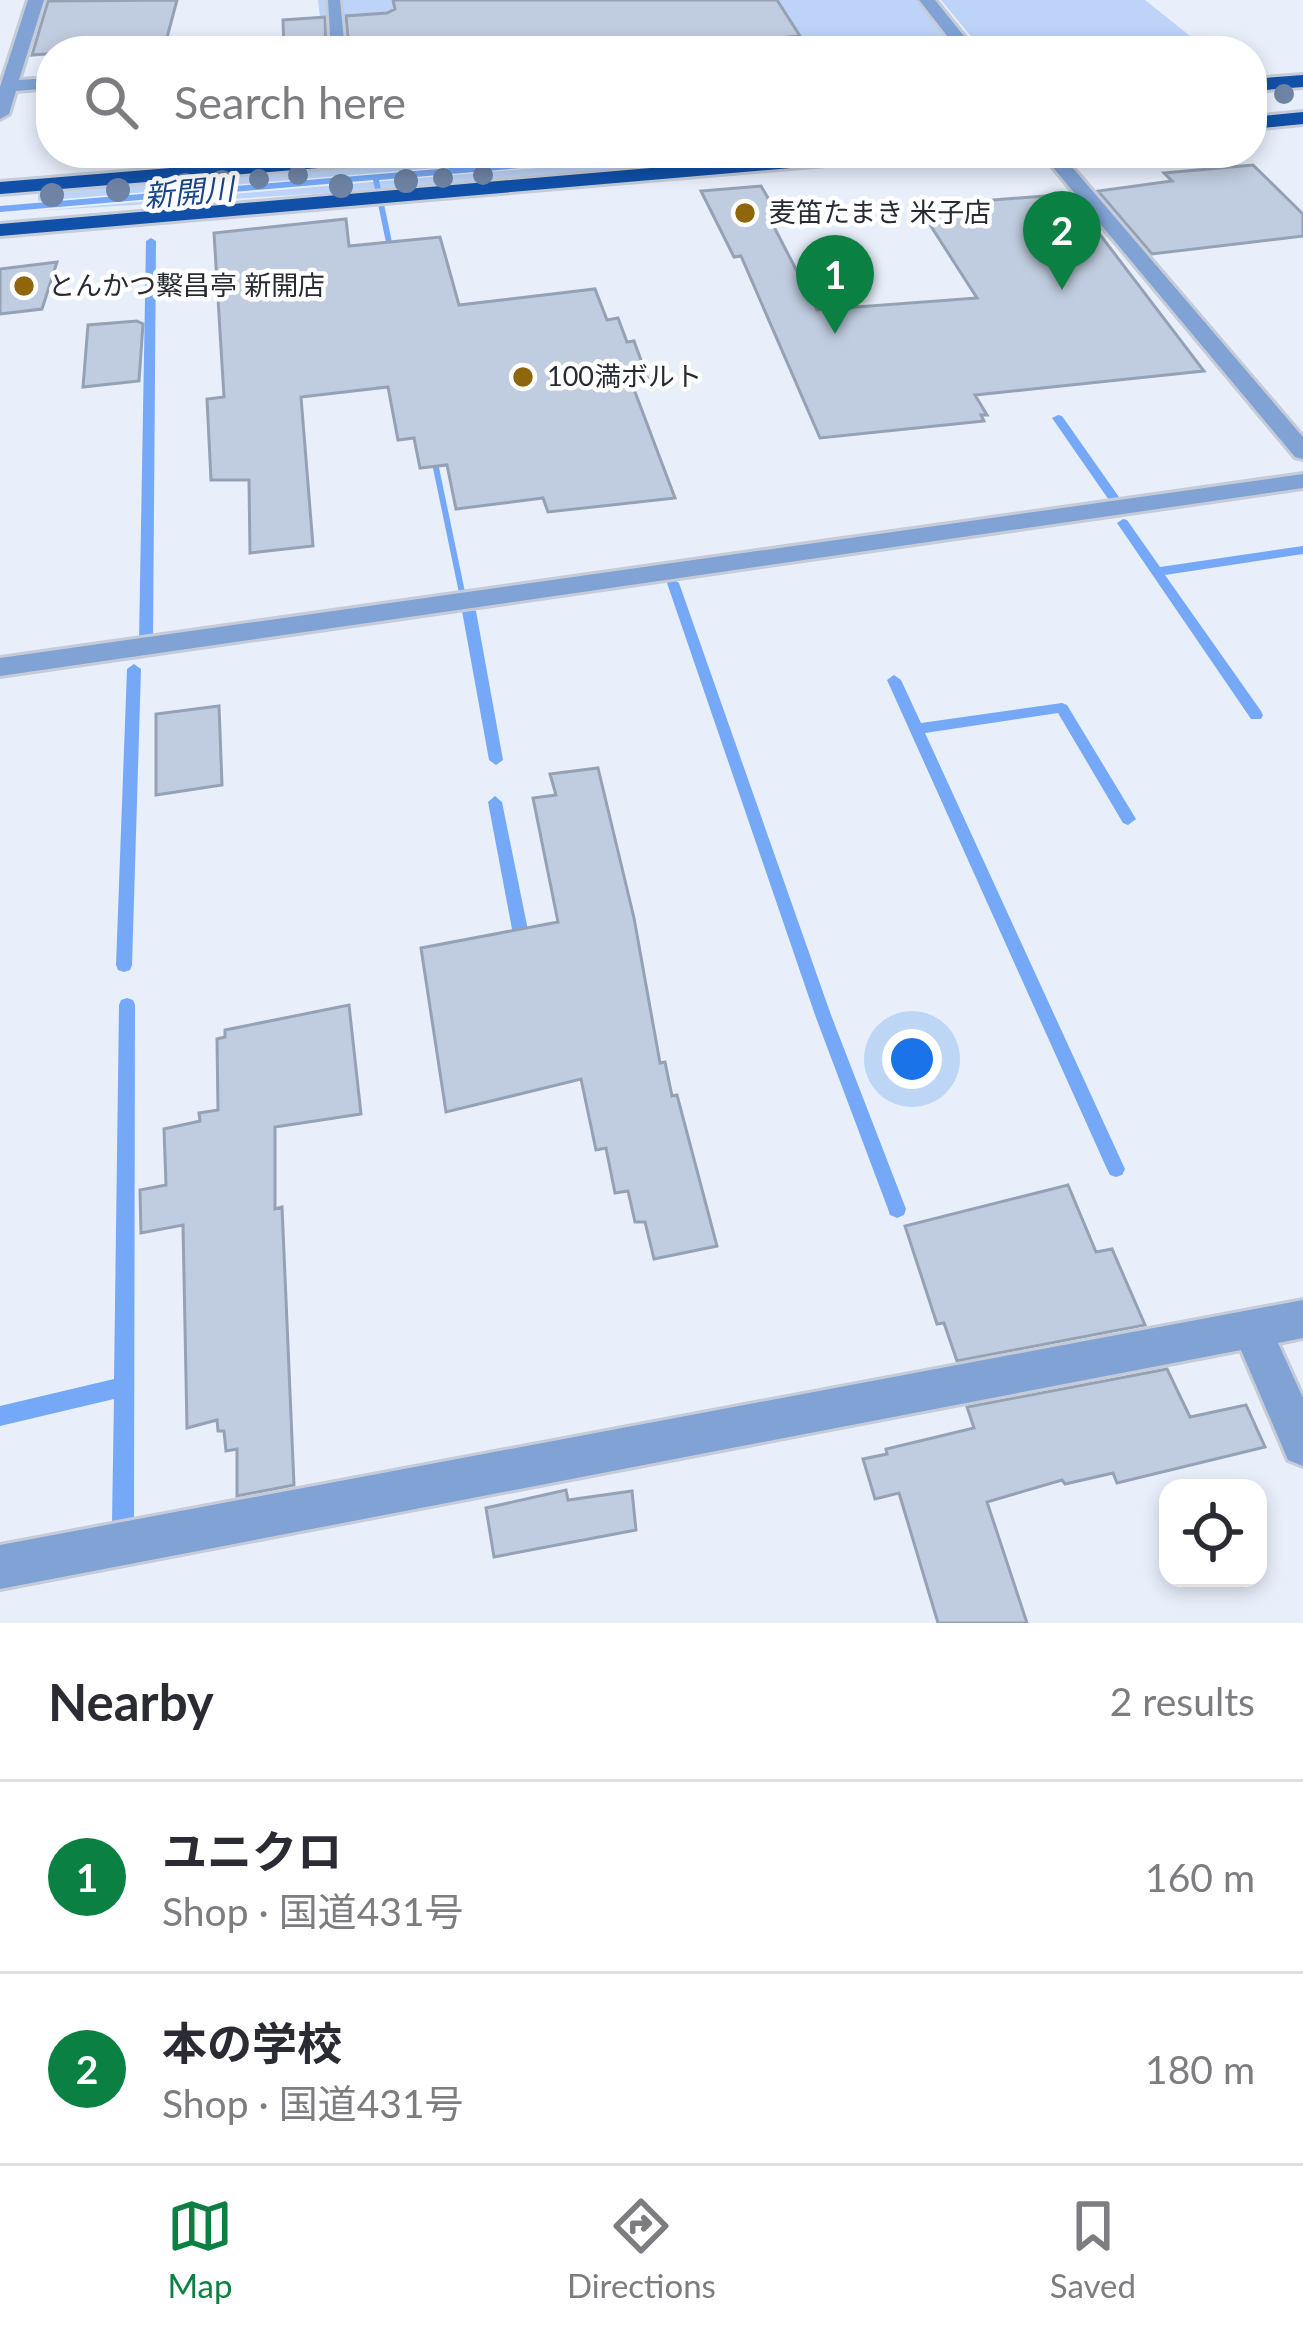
<!DOCTYPE html>
<html lang="en">
<head>
<meta charset="utf-8">
<style>
	:root { --surface:#fff; --page:#f7f7f7; --text:#2b2b33; --muted:#7c7c81; --line:#e1e1e2; --accent:#0b8043 }
	body { margin:0; font-family:Lato,"Noto Sans JP",sans-serif; background:var(--page); color:var(--text) }
	.controls { position:absolute; right:36px; bottom:36px; display:grid; overflow:hidden; border-radius:24px; box-shadow:0 6px 18px #0003 }
	.controls button { width:108px; height:108px; display:grid; place-items:center; padding:0; border:0; border-bottom:3px solid var(--line); background:var(--surface); color:var(--text); font:60px sans-serif }
	.you { position:absolute; left:912px; top:1059px; width:42px; height:42px; margin:-30px; border:9px solid #fff; border-radius:50%; background:#1a73e8; box-shadow:0 0 0 18px #1a73e833 }
	.badge { display:grid; place-items:center; width:78px; height:78px; border-radius:50%; background:var(--accent); color:#fff; font-size:39px; font-weight:700 }
	.pin { position:absolute; translate:-50% -99px; filter:drop-shadow(0 3px 6px #0008) }
	.pin::after { content:''; position:absolute; top:63px; width:42px; height:36px; background:inherit; clip-path:polygon(0 0,100% 0,50% 100%) }
	.list { margin:0; padding:0; list-style:none }
	h2 { display:flex; justify-content:space-between; align-items:center; height:156px; margin:0; padding:0 48px; font-size:51px }
	h2 small { font-size:39px; font-weight:400; color:var(--muted) }
	.list li { display:grid; grid-template-columns:78px 1fr auto; gap:36px; align-items:center; box-sizing:border-box; height:192px; padding:0 48px; border-top:3px solid var(--line) }
	.list b { display:block; font-size:45px; white-space:nowrap }
	.list p { margin:0; font-size:39px; white-space:nowrap; color:var(--muted) }
	.list em { font-size:39px; font-style:normal; color:var(--muted) }
	.icon { flex:none; width:66px; height:66px; fill:none; stroke:currentColor; stroke-width:2; stroke-linecap:round; stroke-linejoin:round }
	.map { position:relative; flex:none; width:1303px; height:1623px; overflow:hidden }
	.search { position:absolute; background:var(--surface); box-shadow:0 6px 18px #0003; left:36px; right:36px; top:36px; height:132px; display:flex; align-items:center; gap:30px; box-sizing:border-box; padding:0 42px; border-radius:48px; color:var(--muted); font-size:45px }
	.sheet { height:540px; background:var(--surface) }
	nav { display:flex; justify-content:space-around; align-items:center; box-sizing:border-box; height:168px; border-top:3px solid var(--line); background:var(--surface); font-size:33px; color:var(--muted) }
	nav a { display:grid; justify-items:center; gap:6px }
	nav .on { color:var(--accent) }
	.map>svg:first-child { display:block }
	.green { fill:#bdd4f8 }
	.water { fill:#75a9f8 }
	.lines { fill:none; stroke-linecap:round; stroke-linejoin:round }
	.stream { fill:#75a9f8; fill-rule:evenodd }
	.building { fill:#c0ccdf; stroke:#95a1b4; stroke-width:3 }
	.service-casing { stroke:#c5ccd7; stroke-width:6 }
	.minor-casing { stroke:#c5ccd7; stroke-width:6 }
	.trunk-casing { stroke:#c5ccd7; stroke-width:6 }
	.service { fill:#80a2d5; fill-rule:evenodd }
	.minor { fill:#80a2d5; fill-rule:evenodd }
	.trunk { fill:#1050a8; fill-rule:evenodd }
	.tree { fill:#6f84a5 }
	.poi-dot { fill:#90660d; stroke:#fff; stroke-width:4.5 }
	.labels { text-anchor:middle; stroke-width:9; stroke-linejoin:round; paint-order:stroke }
	.far-poi-label { font-size:27px; fill:#272b33; stroke:#fff; text-anchor:start }
	.far-water-label { font-size:30px; font-style:italic; fill:#16458b; stroke:#fff }
</style>
</head>
<body>
<div class="map">
<svg width="1303" height="1623" viewBox="0 0 1303 1623">
	<rect width="100%" height="100%" fill="#e8effb"/>
	<path class="green" d="M318,0H917L957,51H324Z
		M941,0H1145L1209,51H983Z
		M519,153H617L38,201V193Z
		M712,153H796L327,193L35,211Z"/>
	<path class="water" d="M627,153H698L379,180L465,592L459,593L373,180L0,212V206Z"/>
	<g class="lines">
		<path class="stream" d="M151,238L156,241L153,641L146,646L139,641L146,241Z
			M1058,415L1062,416L1119,497V503H1111L1052,418Z
			M1123,519L1127,520L1160,567L1303,546V554L1165,575L1261,711L1263,715L1261,719H1251L1117,523Z
			M673,579L679,583L831,1015L906,1209L904,1215L897,1218L890,1215L888,1209L815,1015L667,583Z
			M469,607L476,611L503,760L496,765L489,760L462,611Z
			M134,664L141,669L132,965L130,970L124,972L118,970L116,965L127,669Z
			M894,675L901,680L921,723L1062,703L1067,705L1136,819L1128,825L1123,823L1058,713L925,733L1125,1169L1122,1175L1116,1177L1110,1175L1107,1169L887,680Z
			M495,796L502,802L531,945L529,950L523,951L517,950L515,945L488,802Z
			M127,998L133,1000L135,1005L134,1521L131,1529L123,1532L115,1529L112,1521L114,1399L0,1426V1406L114,1379L119,1005L121,1000Z"/>
	</g>
	<path class="building" d="M177,0L165,45L32,55L48,1Z
		M393,0H777L800,36L765,39L771,48L736,51H349L346,16L387,13L395,9Z
		M325,17L326,51H284L283,20Z
		M1253,165L1303,214V236L1152,254L1098,191L1172,181L1164,173Z
		M761,186L782,222L772,223L817,310L977,298L918,206L1069,194L1204,371L975,395L987,415H981L984,421L820,438L741,256L734,257L701,191Z
		M346,219L349,246L440,237L459,305L595,289L607,320L618,318L627,342L634,341L649,382L632,384L675,498L548,512L543,498L456,509L447,465L420,468L414,438L398,440L388,387L301,397L313,546L250,553L249,480H211L207,399L224,397L214,233Z
		M57,262L42,309L0,314V269Z
		M137,321L143,324L139,381L83,387L88,325Z
		M219,706L222,785L156,795V714Z
		M598,768L634,918L660,1063L665,1062L672,1096L677,1095L717,1246L654,1259L645,1222H635L628,1191L615,1193L606,1148L596,1150L581,1079L446,1112L421,948L558,922L533,798L556,795L550,774Z
		M349,1005L361,1114L275,1127V1209L282,1207L294,1485L237,1496V1449L226,1451L224,1431H218L217,1420L187,1428L183,1225L141,1233L140,1190L166,1185L164,1129L200,1121L199,1113L218,1110L217,1039L225,1037V1030Z
		M1068,1185L1096,1252L1112,1249L1145,1325L957,1361L944,1323L937,1324L905,1226Z
		M1167,1369L1190,1417L1246,1405L1265,1447L1117,1483L1113,1473L1065,1484L1062,1480L987,1502L1027,1623H938L899,1493L875,1499L863,1459L887,1454L886,1449L974,1428L967,1407Z
		M566,1490L568,1500L632,1491L636,1530L494,1557L486,1508Z"/>
	<g class="lines">
		<g class="service-casing">
			<path id="service" d="M328,0H340L345,51H331Z"/>
		</g>
		<g class="minor-casing">
			<path id="minor" d="M28,0H44L19,80L51,78V88L16,91L9,114L0,119V87Z
				M919,0H935L976,51H959Z
				M1041,153H1060L1303,437V459L1295,457Z
				M1303,474V488L0,676V658Z
				M1303,1300V1338L1278,1343L1303,1398V1466L1288,1460L1241,1350L0,1589V1545Z"/>
		</g>
		<g class="trunk-casing">
			<path id="trunk" d="M1303,75V87L1252,91V79Z
				M1303,112V124L1252,129V117Z
				M355,153H439L429,159L0,194V182Z
				M825,153H906L896,159L0,236V224Z"/>
		</g>
		<use href="#service" class="service"/>
		<use href="#minor" class="minor"/>
		<use href="#trunk" class="trunk"/>
	</g>
	<g class="tree">
		<circle cx="1284" cy="94" r="10"/>
		<circle cx="298" cy="175" r="10"/>
		<circle cx="483" cy="175" r="10"/>
		<circle cx="443" cy="178" r="10"/>
		<circle cx="259" cy="179" r="10"/>
		<circle cx="406" cy="181" r="12"/>
		<circle cx="222" cy="182" r="12"/>
		<circle cx="185" cy="185" r="12"/>
		<circle cx="341" cy="186" r="12"/>
		<circle cx="118" cy="190" r="12"/>
		<circle cx="52" cy="195" r="12"/>
	</g>
	<g class="poi-dot">
		<circle cx="745" cy="213" r="12"/>
		<circle cx="24" cy="286" r="12"/>
		<circle cx="523" cy="377" r="12"/>
	</g>
	<g class="labels">
		<g class="far-poi-label">
			<text x="769" y="222">麦笛たまき 米子店</text>
			<text x="48" y="295">とんかつ繫昌亭 新開店</text>
			<text x="547" y="386">100満ボルト</text>
		</g>
		<g class="far-water-label">
			<text transform="translate(189 193) rotate(-5)" y="10">新開川</text>
		</g>
	</g>
</svg>
<div class="controls">
<button><svg class="icon" aria-label="locate" viewBox="0 0 24 24"><circle cx="12" cy="12" r="6"/><path d="M12 2v4M12 18v4M2 12h4M18 12h4"/></svg></button>
</div>
<div class="you"></div>
<div class="pin badge" style="left:835px;top:334px">1</div>
<div class="pin badge" style="left:1062px;top:290px">2</div>
<div class="search"><svg class="icon" aria-label="search" viewBox="0 0 24 24"><circle cx="10" cy="10" r="6"/><path d="M15 15l6 6"/></svg>Search here</div>
</div>
<section class="sheet">
<h2>Nearby<small>2 results</small></h2>
<ul class="list">
<li><span class="badge">1</span><div><b>ユニクロ</b><p>Shop · 国道431号</p></div><em>160 m</em></li>
<li><span class="badge">2</span><div><b>本の学校</b><p>Shop · 国道431号</p></div><em>180 m</em></li>
</ul>
</section>
<nav>
<a class="on"><svg class="icon" aria-label="map" viewBox="0 0 24 24"><path d="M3 6l6-2 6 2 6-2v14l-6 2-6-2-6 2zM9 4v14M15 6v14"/></svg>Map</a>
<a><svg class="icon" aria-label="directions" viewBox="0 0 24 24"><path d="M12 3l9 9-9 9-9-9zM9 14v-3h6M13 9l2 2-2 2"/></svg>Directions</a>
<a><svg class="icon" aria-label="saved" viewBox="0 0 24 24"><path d="M7 4h10v16l-5-4-5 4z"/></svg>Saved</a>
</nav>
</body>
</html>
